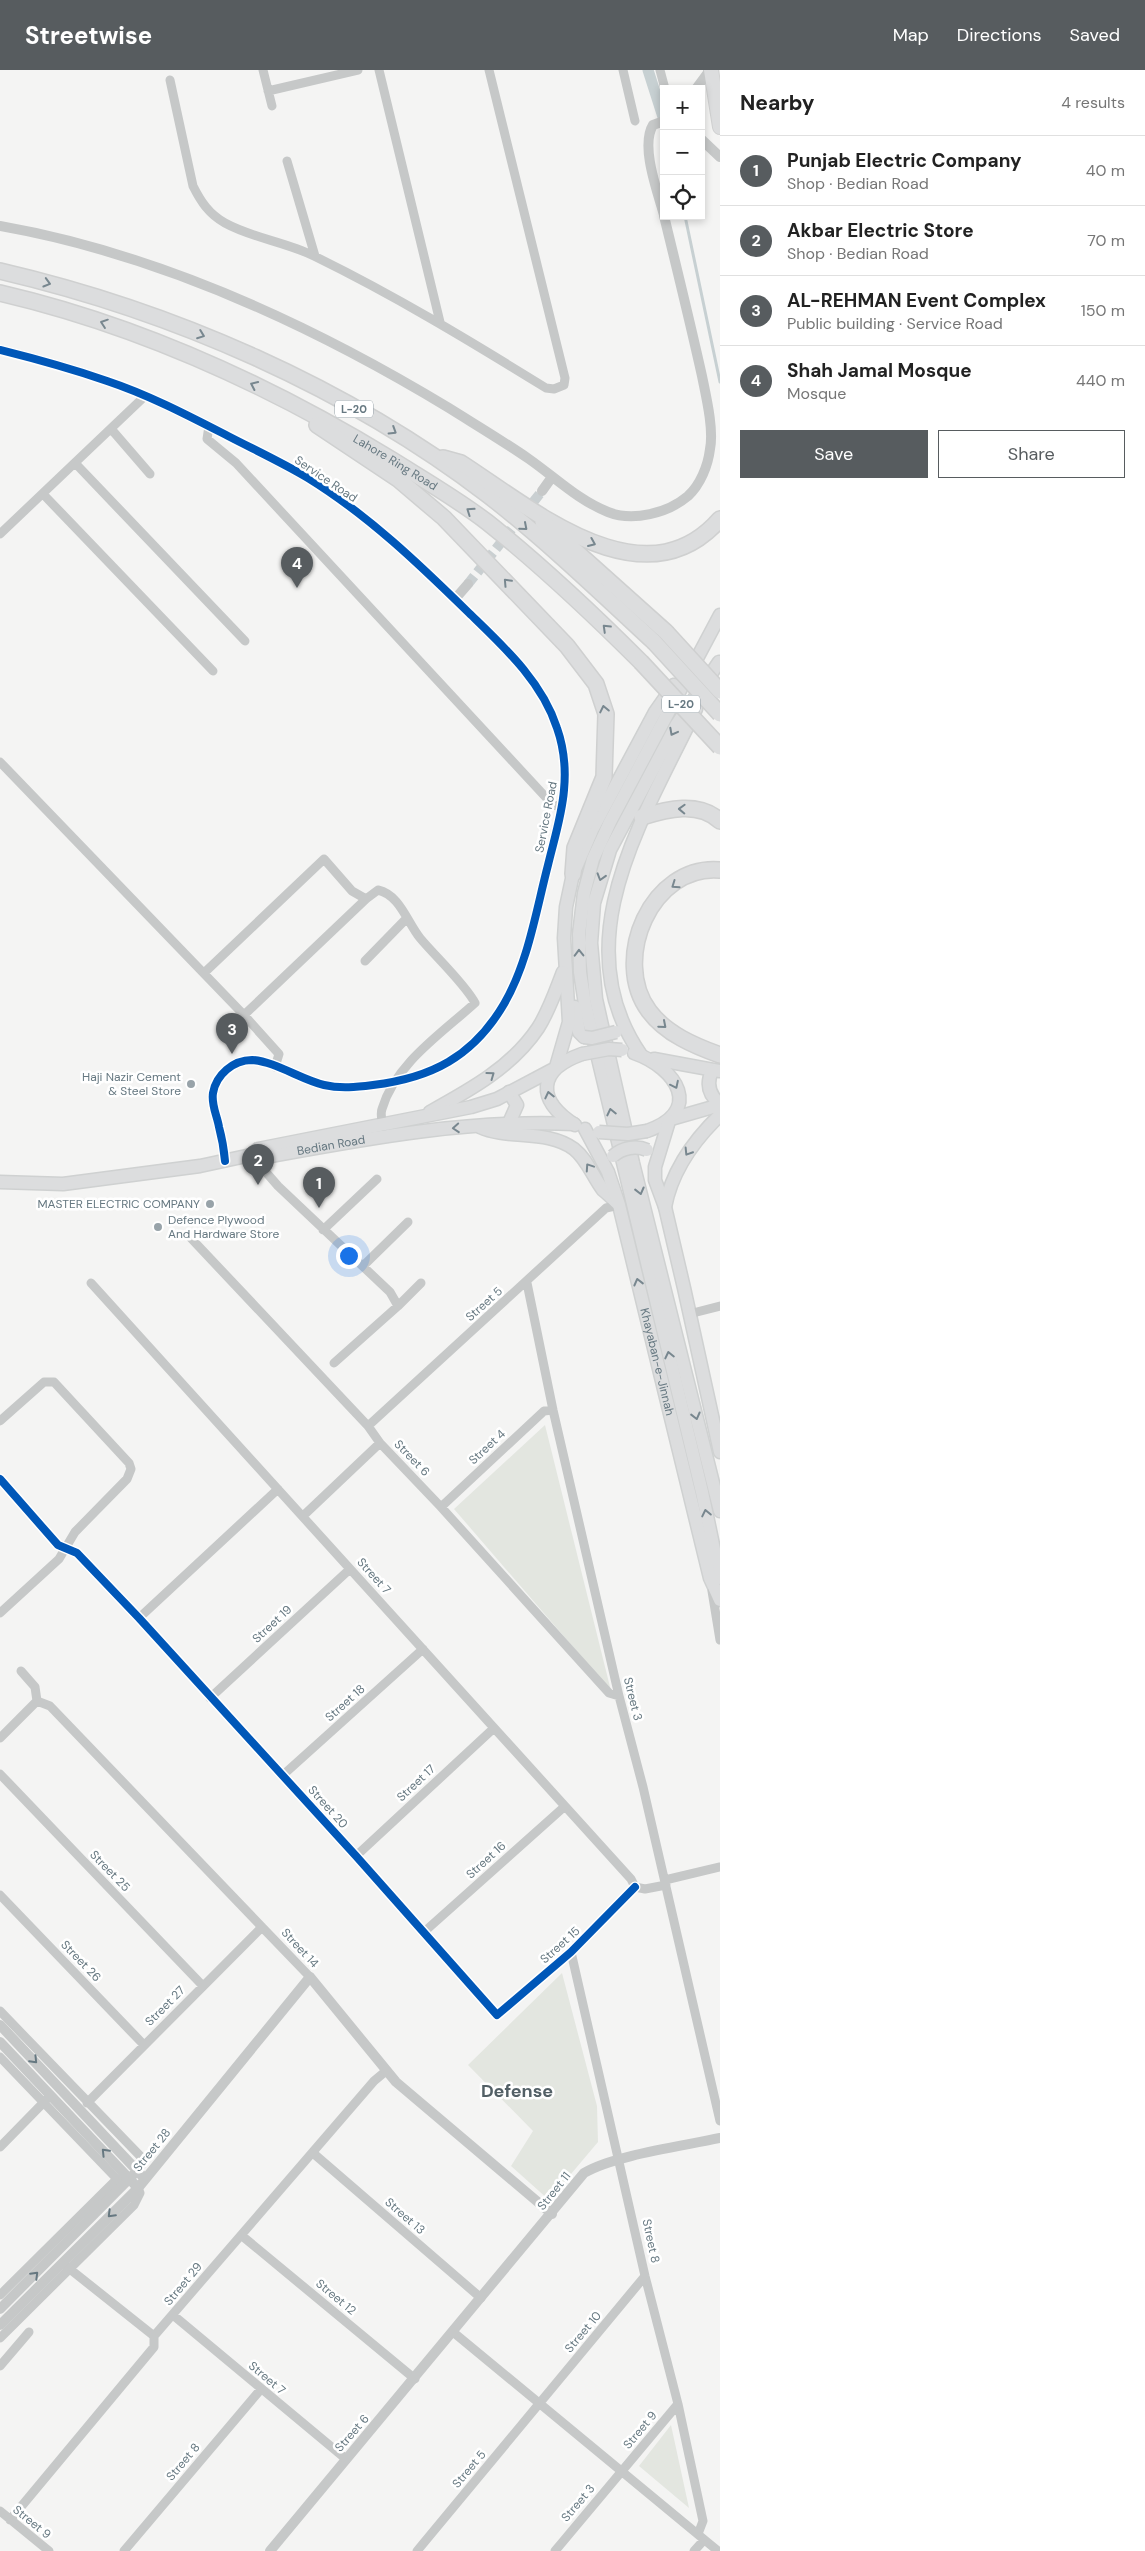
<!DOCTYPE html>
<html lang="en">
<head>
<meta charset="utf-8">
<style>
	:root { --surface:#fff; --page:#f6f6f6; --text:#222; --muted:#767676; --line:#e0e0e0; --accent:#575c5f }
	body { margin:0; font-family:"DM Sans",sans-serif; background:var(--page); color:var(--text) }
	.controls { position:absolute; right:15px; top:15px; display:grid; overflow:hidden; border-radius:0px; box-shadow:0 2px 8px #0003 }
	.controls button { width:45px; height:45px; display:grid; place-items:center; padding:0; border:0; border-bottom:1px solid var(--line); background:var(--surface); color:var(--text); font:25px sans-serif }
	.you { position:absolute; left:348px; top:1185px; width:18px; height:18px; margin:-12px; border:4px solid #fff; border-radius:50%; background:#1a73e8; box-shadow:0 0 0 8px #1a73e833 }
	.badge { display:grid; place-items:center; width:32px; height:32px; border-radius:50%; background:var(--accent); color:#fff; font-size:16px; font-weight:700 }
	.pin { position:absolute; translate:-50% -41px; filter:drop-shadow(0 1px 2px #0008) }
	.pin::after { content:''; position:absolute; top:26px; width:18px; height:15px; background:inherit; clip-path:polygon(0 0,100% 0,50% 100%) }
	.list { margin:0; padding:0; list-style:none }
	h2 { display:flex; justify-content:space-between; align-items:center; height:65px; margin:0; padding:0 20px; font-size:21px }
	h2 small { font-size:16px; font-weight:400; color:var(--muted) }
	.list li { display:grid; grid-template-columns:32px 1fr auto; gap:15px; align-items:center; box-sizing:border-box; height:70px; padding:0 20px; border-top:1px solid var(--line) }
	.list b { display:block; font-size:19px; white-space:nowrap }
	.list p { margin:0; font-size:16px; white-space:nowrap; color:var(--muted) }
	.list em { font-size:16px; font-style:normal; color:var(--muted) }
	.actions { display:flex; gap:10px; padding:15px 20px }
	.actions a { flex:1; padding:11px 0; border:1px solid var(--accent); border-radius:0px; text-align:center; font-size:18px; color:var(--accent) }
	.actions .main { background:var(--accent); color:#fff }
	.icon { flex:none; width:28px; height:28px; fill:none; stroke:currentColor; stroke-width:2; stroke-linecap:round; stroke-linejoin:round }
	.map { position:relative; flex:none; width:720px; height:2481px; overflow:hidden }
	header { display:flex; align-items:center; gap:30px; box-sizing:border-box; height:70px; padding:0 25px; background:var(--accent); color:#fff }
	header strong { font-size:24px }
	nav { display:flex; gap:28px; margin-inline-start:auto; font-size:18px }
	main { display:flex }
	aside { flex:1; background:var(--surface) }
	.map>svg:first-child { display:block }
	.green { fill:#e3e6e0 }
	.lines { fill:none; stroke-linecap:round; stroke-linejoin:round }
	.stream { stroke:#c7d0d2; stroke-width:3 }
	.canal { stroke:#c7d0d2; stroke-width:11 }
	.tertiary-tunnel { stroke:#c9cfd1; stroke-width:10; stroke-dasharray:10 5; stroke-linecap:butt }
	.secondary-casing { stroke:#cfd1d1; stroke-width:15 }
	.primary-casing { stroke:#d0d1d1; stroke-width:16 }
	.motorway-casing { stroke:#cfd0d0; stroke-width:18 }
	.minor { stroke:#c6c8c8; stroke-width:9 }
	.tertiary { stroke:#c6c8c8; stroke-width:10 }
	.secondary { stroke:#dcddde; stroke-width:12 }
	.primary { stroke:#dcddde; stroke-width:14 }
	.motorway { stroke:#dcddde; stroke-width:15 }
	.secondary-bridge-casing { stroke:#cfd1d1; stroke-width:15; stroke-linecap:butt }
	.motorway-bridge-casing { stroke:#cfd0d0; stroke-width:18; stroke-linecap:butt }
	.secondary-bridge { stroke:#dcddde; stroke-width:12 }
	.motorway-bridge { stroke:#dcddde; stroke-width:15 }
	.cycleway-casing { stroke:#fff; stroke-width:11 }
	.cycleway { stroke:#0057b8; stroke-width:8 }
	.oneway { stroke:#78878f }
	.oneway2 { stroke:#667881 }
	.poi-dot { fill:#98a3a9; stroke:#fff; stroke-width:2 }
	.labels { text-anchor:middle; stroke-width:5; stroke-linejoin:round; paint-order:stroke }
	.shield { fill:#fff; stroke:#94a0a7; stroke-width:1 }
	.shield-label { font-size:11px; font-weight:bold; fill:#667881 }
	.street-label { font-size:12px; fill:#667881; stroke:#fff }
	.poi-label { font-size:12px; fill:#667881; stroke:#fff; text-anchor:end }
	.district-label { font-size:18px; font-weight:bold; fill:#536066; stroke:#fff }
</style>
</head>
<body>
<header>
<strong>Streetwise</strong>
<nav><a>Map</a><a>Directions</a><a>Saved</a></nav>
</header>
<main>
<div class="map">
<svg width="720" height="2481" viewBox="0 0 720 2481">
	<rect width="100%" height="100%" fill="#f4f4f3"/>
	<path class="green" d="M545,1355L611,1621L454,1439Z
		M562,1903L597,2036L598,2072L549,2130L511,2096L533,2061L468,1995Z
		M671,2355L689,2438L639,2396Z"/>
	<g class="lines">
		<path class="stream" d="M685,146L720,312"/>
		<path class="canal" d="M648,0L663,47"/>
		<path class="tertiary-tunnel" d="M468,514L542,421"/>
		<g class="secondary-casing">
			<g id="secondary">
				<path d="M720,545L610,752L593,789L584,823L579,864L580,902L585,934L702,1422L720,1508"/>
				<path d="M719,592L677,654L610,780L594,833L591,873L596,929L633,1093L720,1441"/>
				<path d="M575,937L579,962L584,967"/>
				<path d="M634,983C677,998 704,1041 647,1061"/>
				<path d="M641,985C562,871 645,746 696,639"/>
				<path d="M654,989L720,1001"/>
				<path d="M556,997L569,952L564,868L566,837L573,804L592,760L655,642L674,615"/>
				<path d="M712,1001C706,1014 709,1025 720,1034"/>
				<path d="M509,1022L517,1035L509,1053"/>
				<path d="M430,1042C470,1020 512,997 538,958C549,941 556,920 563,902"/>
				<path d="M671,1049L720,1035"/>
				<path d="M669,1051L655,1097V1110L665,1137L684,1218L720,1382"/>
				<path d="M575,1055C536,1030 537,1000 582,984"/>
				<path d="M480,1057C508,1070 547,1059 574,1079C587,1089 593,1107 603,1120C608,1124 613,1129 617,1133"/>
				<path id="s1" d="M585,1059L608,1102L619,1135L710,1508L720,1530"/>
				<path d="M251,1085L258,1079L471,1037L497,1029L552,1000"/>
				<path id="s2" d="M0,1112L63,1114L200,1096L251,1085L260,1088C364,1069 468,1049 574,1054"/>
				<path d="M665,1137C672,1100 693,1071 720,1045"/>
			</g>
		</g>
		<g class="primary-casing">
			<path id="primary" d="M711,0L720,57"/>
		</g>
		<g class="motorway-casing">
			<g id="motorway">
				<path d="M0,201C172,241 347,317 488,425C546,470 600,522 654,572"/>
				<path id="s3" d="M0,223C138,255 271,316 392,390C424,410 457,429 487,452C541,495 592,543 641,592"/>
				<path d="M317,355L398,409L444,448L567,576L596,614L606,644L604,707L575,778L573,804"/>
				<path d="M443,388L461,393C531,438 644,536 720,449"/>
				<path d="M543,452L666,562"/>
				<path d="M642,747C667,739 699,731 720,751"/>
				<path d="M720,800C651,794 611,890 649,941C666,964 695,976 720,985"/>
			</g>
		</g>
		<path class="minor" d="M263,0L272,36
			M379,0L440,252
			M623,0L635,51
			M660,0L665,19
			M170,10L193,116C201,132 209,144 225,153C252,168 286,172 314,186C394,225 470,271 546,318L554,319L564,315L565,308L489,0
			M268,21L358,0
			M287,91L315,186
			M209,356L207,369L236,393L553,735L562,737
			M112,360L150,404
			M76,394L245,571
			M43,424L213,601
			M0,464L145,326
			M0,692L244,945L279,984L275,997
			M365,891L406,849
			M204,903L324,789L352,821L366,829L378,820C400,825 407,852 420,868C434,885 466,915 475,933C442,963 395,994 382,1039C380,1044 382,1052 383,1058
			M244,945L366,829
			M251,1085L278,1116L390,1222L398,1236L334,1293
			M323,1160L377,1109
			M188,1165L368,1356L380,1373L441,1437L609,1623L619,1626
			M363,1196L408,1152
			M91,1213L631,1809L635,1817
			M527,1213L553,1340L619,1626L643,1717L720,2051
			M398,1236L421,1213
			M689,1244L720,1236
			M0,1351L44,1312H54L129,1393L131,1399L127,1409L75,1462L59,1489L0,1543
			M368,1356L606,1138L619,1135
			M0,1409L58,1475L77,1483L139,1548L356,1786L497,1945L571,1882L635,1817
			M441,1437L544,1341L553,1340
			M303,1446L380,1373
			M712,1521L720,1570
			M139,1548L278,1419
			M21,1601L35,1617L37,1631
			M210,1628L350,1499
			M0,1668L37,1631L50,1636L310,1907
			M0,1704L203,1916
			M283,1705L423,1579
			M356,1786L494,1658
			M665,1810L720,1797
			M635,1817L645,1819L666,1815
			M0,1825L144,1975
			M424,1862L564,1737
			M571,1882L645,2206L678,2334L703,2451L698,2464
			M0,1941L145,2091L137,2100
			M0,1987L117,2109
			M87,2033L262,1857
			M0,2077L47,2029
			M313,2083L481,2228
			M241,2165L415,2309
			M66,2196L154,2266
			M0,2225L117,2109L130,2108
			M173,2245L346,2389
			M453,2262L718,2481
			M0,2268L134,2135L140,2123L138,2118
			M0,2296L29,2262
			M0,2441L49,2481
			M10,2450L154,2277V2266L374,2011L386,2001
			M124,2481L261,2319
			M417,2481L645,2206
			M555,2481L678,2334
			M694,2481L704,2470"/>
		<path class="tertiary" d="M696,19L710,0
			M664,51L653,55C640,76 658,123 664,145
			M701,69L720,87
			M0,156C159,184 312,255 449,338C476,355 503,371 529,389C556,408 578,430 608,442C633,452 668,443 688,426C700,415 708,396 710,379C714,359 706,326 702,306C690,252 677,199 664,146
			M0,280C36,289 72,299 107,311C149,325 189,346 228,366C255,380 283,393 308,408C368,445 419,494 469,543C503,576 542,611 557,658C564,678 566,699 564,720C562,745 554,770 548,795C536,841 528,893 504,934C473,987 431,1008 373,1015C357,1017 341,1019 324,1015C302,1010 274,991 252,990C233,990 216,1005 213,1023C211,1035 217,1045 219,1057C222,1068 224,1080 225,1091
			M542,421L552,407
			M455,529L468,514
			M0,1955L145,2109
			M0,1972L138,2118
			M0,2239L133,2105
			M0,2255L138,2118L310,1907L396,2012L552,2144
			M270,2481L584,2103C614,2085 684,2076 720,2068"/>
		<use href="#secondary" class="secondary"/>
		<use href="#primary" class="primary"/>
		<use href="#motorway" class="motorway"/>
		<g class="secondary-bridge-casing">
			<path id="secondary-bridge" d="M584,967L592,968L616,962
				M582,984L609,979L622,980
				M599,1062L628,1064L647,1061
				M613,1086C622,1078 636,1075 647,1080"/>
		</g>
		<g class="motorway-bridge-casing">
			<path id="motorway-bridge" d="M666,562L720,621
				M654,572L720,644
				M641,592L720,677"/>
		</g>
		<use href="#secondary-bridge" class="secondary-bridge"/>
		<use href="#motorway-bridge" class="motorway-bridge"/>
		<g class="cycleway-casing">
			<path id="cycleway" d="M0,280C36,289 72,299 107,311C149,325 189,346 228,366C255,380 283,393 308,408C368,445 419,494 469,543C503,576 542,611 557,658C564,678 566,699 564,720C562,745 554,770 548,795C536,841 528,893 504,934C473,987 431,1008 373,1015C357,1017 341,1019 324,1015C302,1010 274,991 252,990C233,990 216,1005 213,1023C211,1035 217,1045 219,1057C222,1068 224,1080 225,1091
				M0,1409L58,1475L77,1483L139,1548L356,1786L497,1945L571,1882L635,1817"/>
		</g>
		<use href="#cycleway" class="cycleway"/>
	</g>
	<defs><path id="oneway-chevron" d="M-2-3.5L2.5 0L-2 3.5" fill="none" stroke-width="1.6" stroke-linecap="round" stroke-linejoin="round" transform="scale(1.25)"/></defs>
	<g class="oneway">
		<use href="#oneway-chevron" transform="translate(47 213) rotate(16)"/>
		<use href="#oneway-chevron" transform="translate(104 253) rotate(-161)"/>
		<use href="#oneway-chevron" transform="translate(201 265) rotate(21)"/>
		<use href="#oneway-chevron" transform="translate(254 315) rotate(-155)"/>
		<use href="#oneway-chevron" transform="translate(393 361) rotate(32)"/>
		<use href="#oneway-chevron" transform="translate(470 441) rotate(-145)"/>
		<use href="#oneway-chevron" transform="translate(524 457) rotate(41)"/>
		<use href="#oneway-chevron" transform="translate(592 473) rotate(23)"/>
		<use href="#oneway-chevron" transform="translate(507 512) rotate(-133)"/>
		<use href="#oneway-chevron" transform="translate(606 558) rotate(-136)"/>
		<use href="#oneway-chevron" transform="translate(604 639) rotate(-102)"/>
		<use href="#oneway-chevron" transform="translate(673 662) rotate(118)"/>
		<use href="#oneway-chevron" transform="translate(682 739) rotate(-178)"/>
		<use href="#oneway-chevron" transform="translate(601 807) rotate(107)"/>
		<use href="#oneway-chevron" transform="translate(675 815) rotate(145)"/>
		<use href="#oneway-chevron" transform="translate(579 883) rotate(-91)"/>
		<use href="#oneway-chevron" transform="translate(663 955) rotate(41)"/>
		<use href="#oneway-chevron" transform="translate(491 1005) rotate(-36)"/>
		<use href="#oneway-chevron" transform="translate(675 1015) rotate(64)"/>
		<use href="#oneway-chevron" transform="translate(549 1025) rotate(-103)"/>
		<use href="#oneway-chevron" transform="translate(611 1042) rotate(-103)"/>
		<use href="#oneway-chevron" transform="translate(456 1058) rotate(176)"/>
		<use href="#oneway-chevron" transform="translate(688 1082) rotate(122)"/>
		<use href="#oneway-chevron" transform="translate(589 1097) rotate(-124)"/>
		<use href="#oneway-chevron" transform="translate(640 1121) rotate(76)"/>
		<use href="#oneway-chevron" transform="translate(638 1212) rotate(-104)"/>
		<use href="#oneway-chevron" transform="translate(669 1285) rotate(-103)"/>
		<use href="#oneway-chevron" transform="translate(696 1346) rotate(76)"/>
		<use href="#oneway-chevron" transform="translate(706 1443) rotate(-102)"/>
	</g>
	<g class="oneway2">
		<use href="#oneway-chevron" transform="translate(34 1990) rotate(46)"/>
		<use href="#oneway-chevron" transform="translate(105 2082) rotate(-134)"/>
		<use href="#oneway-chevron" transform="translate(111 2144) rotate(135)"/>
		<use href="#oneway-chevron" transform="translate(35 2205) rotate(-45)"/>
	</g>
	<g class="poi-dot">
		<circle cx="191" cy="1014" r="5"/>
		<circle cx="210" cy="1134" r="5"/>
		<circle cx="158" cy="1157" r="5"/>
	</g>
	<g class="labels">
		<g class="shield">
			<rect x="335" y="330.5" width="38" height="17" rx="4"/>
			<rect x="662" y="625.5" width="38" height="17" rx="4"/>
		</g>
		<g class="shield-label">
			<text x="354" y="343">L-20</text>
			<text x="681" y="638">L-20</text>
		</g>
		<g class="street-label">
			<text dy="4" stroke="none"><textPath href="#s3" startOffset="432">Lahore Ring Road</textPath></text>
			<text transform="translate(326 409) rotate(34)" y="4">Service Road</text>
			<text transform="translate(546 747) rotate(-79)" y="4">Service Road</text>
			<text dy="4" stroke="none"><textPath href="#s2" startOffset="335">Bedian Road</textPath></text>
			<text transform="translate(484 1234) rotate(-42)" y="4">Street 5</text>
			<text dy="4" stroke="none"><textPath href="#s1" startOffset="245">Khayaban-e-Jinnah</textPath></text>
			<text transform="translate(487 1377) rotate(-43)" y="4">Street 4</text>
			<text transform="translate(412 1388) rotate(46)" y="4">Street 6</text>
			<text transform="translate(374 1506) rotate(48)" y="4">Street 7</text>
			<text transform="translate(272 1554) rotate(-43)" y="4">Street 19</text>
			<text transform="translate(633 1629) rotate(76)" y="4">Street 3</text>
			<text transform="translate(345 1633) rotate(-42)" y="4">Street 18</text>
			<text transform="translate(416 1713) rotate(-43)" y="4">Street 17</text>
			<text transform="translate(328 1737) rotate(48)" y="4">Street 20</text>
			<text transform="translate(486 1790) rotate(-42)" y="4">Street 16</text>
			<text transform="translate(110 1801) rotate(46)" y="4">Street 25</text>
			<text transform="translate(560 1875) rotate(-42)" y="4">Street 15</text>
			<text transform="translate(300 1878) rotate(47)" y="4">Street 14</text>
			<text transform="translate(81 1891) rotate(46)" y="4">Street 26</text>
			<text transform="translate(165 1936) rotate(-45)" y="4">Street 27</text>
			<text transform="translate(152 2080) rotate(-51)" y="4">Street 28</text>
			<text transform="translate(554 2121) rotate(-51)" y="4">Street 11</text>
			<text transform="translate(405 2146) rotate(41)" y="4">Street 13</text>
			<text transform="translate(651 2171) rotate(78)" y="4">Street 8</text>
			<text transform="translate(183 2214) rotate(-50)" y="4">Street 29</text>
			<text transform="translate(336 2227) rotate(40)" y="4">Street 12</text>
			<text transform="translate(583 2262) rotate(-50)" y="4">Street 10</text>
			<text transform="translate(267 2308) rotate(40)" y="4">Street 7</text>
			<text transform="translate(640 2360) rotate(-50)" y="4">Street 9</text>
			<text transform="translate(352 2363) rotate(-49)" y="4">Street 6</text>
			<text transform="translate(183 2392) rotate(-50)" y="4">Street 8</text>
			<text transform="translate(469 2399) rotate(-50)" y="4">Street 5</text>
			<text transform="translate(578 2433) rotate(-50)" y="4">Street 3</text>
			<text transform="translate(32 2452) rotate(39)" y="4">Street 9</text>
		</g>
		<g class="poi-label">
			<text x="181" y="1011">Haji Nazir Cement<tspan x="181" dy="14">&amp; Steel Store</tspan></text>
			<text x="200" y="1138">MASTER ELECTRIC COMPANY</text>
			<text x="168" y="1154" text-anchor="start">Defence Plywood<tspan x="168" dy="14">And Hardware Store</tspan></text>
		</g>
		<g class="district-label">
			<text x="517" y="2027">Defense</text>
		</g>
	</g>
</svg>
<div class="controls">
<button>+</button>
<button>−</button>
<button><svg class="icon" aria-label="locate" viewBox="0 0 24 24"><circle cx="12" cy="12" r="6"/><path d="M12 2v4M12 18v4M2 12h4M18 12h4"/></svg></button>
</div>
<div class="you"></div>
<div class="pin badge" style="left:319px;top:1138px">1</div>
<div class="pin badge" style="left:258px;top:1115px">2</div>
<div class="pin badge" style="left:232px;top:984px">3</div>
<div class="pin badge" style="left:297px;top:518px">4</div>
</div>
<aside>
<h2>Nearby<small>4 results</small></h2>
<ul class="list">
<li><span class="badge">1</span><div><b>Punjab Electric Company</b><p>Shop · Bedian Road</p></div><em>40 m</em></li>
<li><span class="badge">2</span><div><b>Akbar Electric Store</b><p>Shop · Bedian Road</p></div><em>70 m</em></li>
<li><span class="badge">3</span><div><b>AL-REHMAN Event Complex</b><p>Public building · Service Road</p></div><em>150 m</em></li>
<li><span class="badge">4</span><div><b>Shah Jamal Mosque</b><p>Mosque</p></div><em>440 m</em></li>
</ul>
<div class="actions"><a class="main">Save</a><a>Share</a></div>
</aside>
</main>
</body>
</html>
